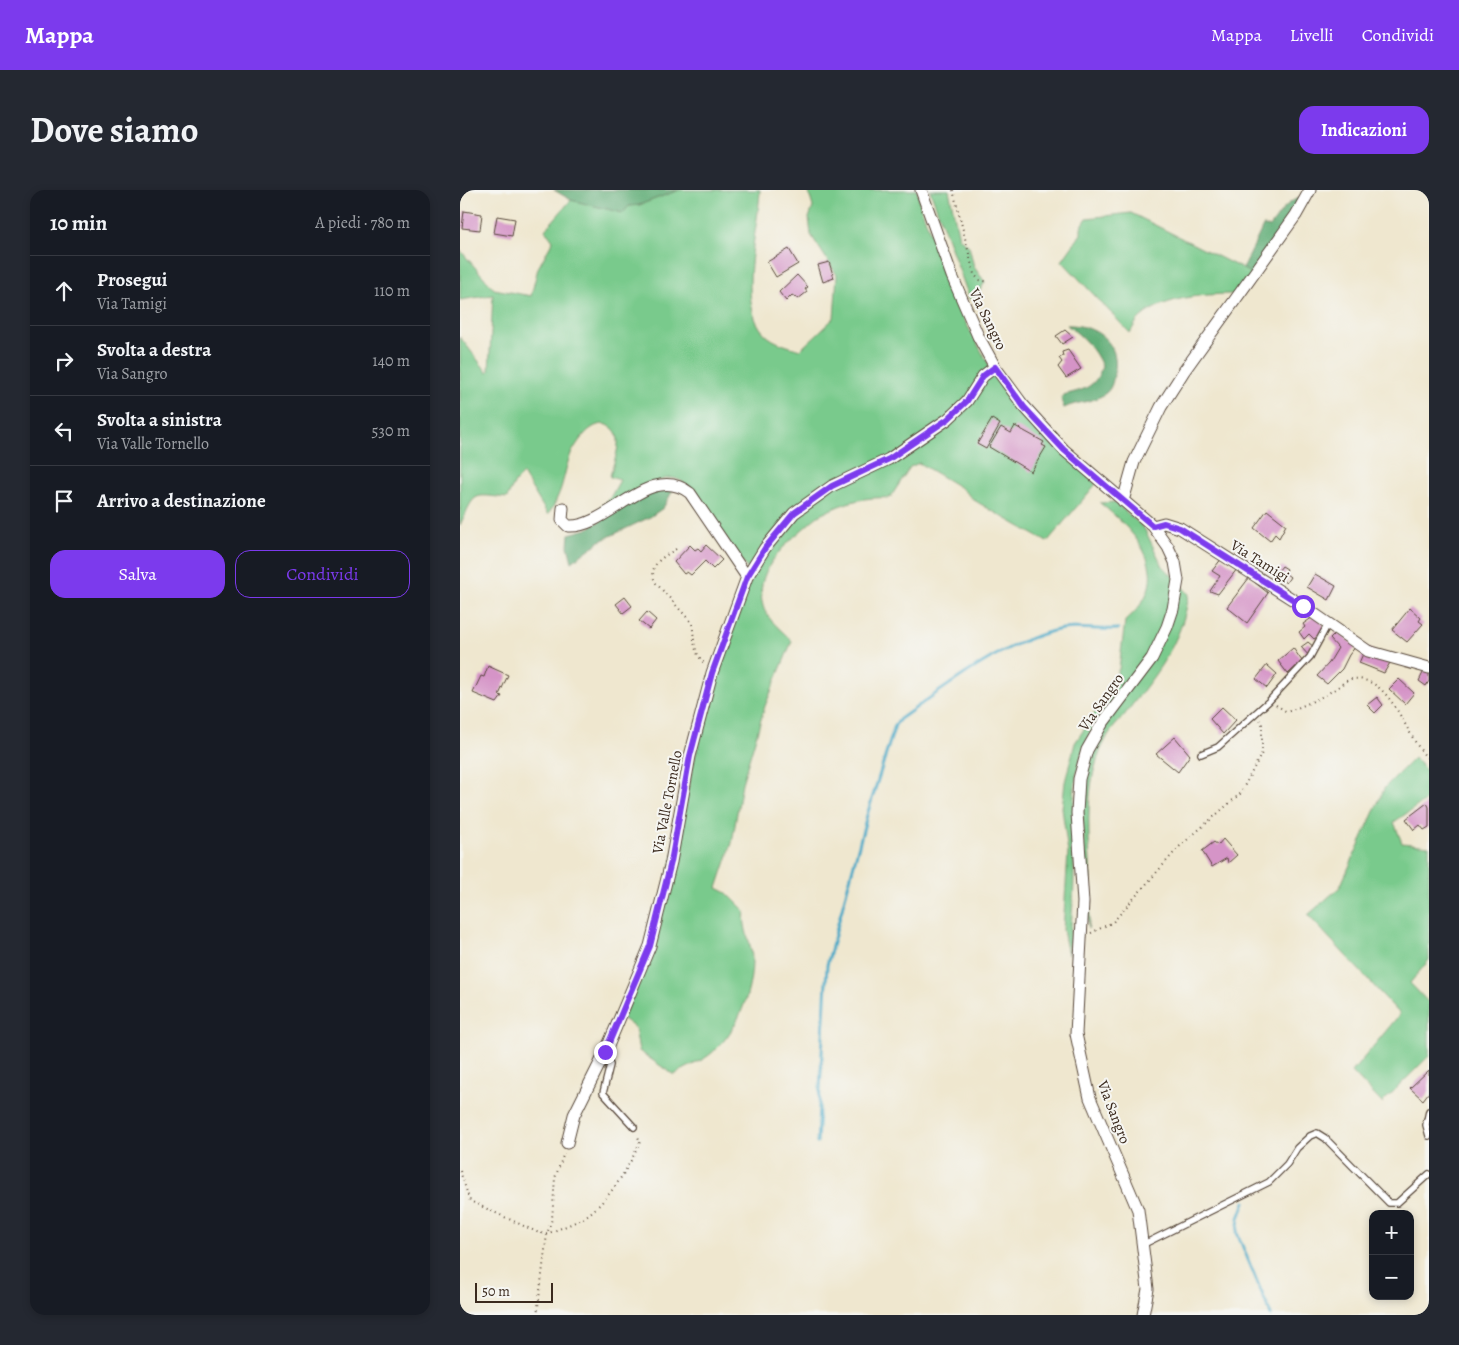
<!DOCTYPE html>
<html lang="it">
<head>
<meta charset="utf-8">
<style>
	:root { --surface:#171b24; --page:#242831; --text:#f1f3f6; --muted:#9ea1a6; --line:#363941; --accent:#7c3aed }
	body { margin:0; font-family:Alegreya,serif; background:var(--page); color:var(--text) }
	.controls { position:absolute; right:15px; bottom:15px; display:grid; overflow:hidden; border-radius:10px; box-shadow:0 2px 8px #0003 }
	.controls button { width:45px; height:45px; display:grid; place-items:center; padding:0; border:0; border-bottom:1px solid var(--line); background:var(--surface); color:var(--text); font:25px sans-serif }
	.scale { position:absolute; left:15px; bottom:12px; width:78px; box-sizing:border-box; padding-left:5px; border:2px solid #3b2a1e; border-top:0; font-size:14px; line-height:18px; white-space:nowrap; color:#3b2a1e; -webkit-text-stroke:4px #f6f6f2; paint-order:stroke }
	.stop { position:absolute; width:15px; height:15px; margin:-11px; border:4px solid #7c3aed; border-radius:50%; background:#fff }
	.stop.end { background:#7c3aed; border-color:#fff; box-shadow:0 1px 5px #0008 }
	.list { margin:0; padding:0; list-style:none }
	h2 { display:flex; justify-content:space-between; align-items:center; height:65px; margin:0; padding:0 20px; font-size:21px }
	h2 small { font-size:16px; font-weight:400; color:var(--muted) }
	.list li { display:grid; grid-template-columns:32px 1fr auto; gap:15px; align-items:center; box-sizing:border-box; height:70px; padding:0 20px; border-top:1px solid var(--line) }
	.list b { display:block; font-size:19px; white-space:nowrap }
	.list p { margin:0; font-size:16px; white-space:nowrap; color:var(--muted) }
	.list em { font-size:16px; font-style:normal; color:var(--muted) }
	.actions { display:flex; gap:10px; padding:15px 20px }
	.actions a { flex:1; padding:11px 0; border:1px solid var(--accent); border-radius:15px; text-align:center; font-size:18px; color:var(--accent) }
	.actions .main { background:var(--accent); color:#fff }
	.icon { flex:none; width:28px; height:28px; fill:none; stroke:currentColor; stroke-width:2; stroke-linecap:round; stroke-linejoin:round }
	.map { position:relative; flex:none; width:969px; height:1125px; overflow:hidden; border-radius:15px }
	header { display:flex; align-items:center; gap:30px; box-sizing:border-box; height:70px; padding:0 25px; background:var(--accent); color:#fff }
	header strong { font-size:24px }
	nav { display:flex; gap:28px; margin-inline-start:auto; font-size:18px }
	.intro { display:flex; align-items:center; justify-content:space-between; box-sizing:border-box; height:120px; padding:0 30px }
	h1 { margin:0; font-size:35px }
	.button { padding:12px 22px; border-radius:15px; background:var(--accent); color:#fff; font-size:18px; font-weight:700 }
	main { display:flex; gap:30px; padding:0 30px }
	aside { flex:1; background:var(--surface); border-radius:15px; box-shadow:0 2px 8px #0003 }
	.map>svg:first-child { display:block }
	.green { fill:#79ca8c; stroke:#5a7a55 }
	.forest { fill:#62ae78; stroke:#4e6c4b }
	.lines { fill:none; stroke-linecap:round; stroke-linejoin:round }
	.stream { stroke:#47a9c7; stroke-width:3 }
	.building { fill:#d594c7 }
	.service-casing { stroke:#564639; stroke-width:8 }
	.minor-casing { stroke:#564639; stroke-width:13 }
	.path { stroke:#564639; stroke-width:2; stroke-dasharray:1 4; stroke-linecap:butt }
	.service { stroke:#fff; stroke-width:5.5 }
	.minor { stroke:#fff; stroke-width:11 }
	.route { stroke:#7c3aed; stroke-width:6 }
	.labels { text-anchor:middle; stroke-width:4; stroke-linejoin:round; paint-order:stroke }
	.street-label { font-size:15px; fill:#3b2a1e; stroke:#f6f6f2 }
</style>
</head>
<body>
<header>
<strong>Mappa</strong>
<nav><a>Mappa</a><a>Livelli</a><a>Condividi</a></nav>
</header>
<div class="intro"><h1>Dove siamo</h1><a class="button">Indicazioni</a></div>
<main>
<aside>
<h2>10 min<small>A piedi · 780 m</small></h2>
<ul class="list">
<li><svg class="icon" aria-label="ahead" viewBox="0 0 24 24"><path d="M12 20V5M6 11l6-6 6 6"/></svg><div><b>Prosegui</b><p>Via Tamigi</p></div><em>110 m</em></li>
<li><svg class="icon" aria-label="right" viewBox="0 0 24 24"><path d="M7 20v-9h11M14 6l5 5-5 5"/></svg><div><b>Svolta a destra</b><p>Via Sangro</p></div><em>140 m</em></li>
<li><svg class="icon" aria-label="left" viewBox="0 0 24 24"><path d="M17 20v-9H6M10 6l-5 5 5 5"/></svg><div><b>Svolta a sinistra</b><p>Via Valle Tornello</p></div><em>530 m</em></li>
<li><svg class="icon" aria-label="arrive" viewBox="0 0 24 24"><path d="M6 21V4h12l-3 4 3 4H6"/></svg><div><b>Arrivo a destinazione</b></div></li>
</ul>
<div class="actions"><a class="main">Salva</a><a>Condividi</a></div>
</aside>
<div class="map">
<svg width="969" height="1125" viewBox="0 0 969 1125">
	<rect width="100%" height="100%" fill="#f6f6f2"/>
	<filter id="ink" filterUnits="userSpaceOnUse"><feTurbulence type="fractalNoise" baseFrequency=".02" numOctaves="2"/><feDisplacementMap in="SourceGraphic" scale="10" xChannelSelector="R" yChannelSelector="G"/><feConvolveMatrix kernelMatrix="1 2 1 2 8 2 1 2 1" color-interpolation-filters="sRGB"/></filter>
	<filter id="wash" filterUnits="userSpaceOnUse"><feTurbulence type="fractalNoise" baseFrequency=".0096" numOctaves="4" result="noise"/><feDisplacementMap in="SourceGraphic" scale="20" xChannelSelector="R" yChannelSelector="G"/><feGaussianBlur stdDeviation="1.12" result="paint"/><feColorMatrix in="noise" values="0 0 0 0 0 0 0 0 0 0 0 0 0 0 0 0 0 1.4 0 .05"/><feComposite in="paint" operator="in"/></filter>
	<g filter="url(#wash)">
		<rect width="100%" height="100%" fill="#efe7cf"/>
		<path class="green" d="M219,0H300C299,38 275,115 305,144C314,153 328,156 340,160L374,128L377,85L351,45L349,28L353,17L348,0H457L460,15L501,124L529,175L517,199L534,183L636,294L587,352L534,322L514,310L501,298L459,273L450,277L430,308C408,306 384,312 364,323C356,326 349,334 343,339C321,358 294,383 303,416C306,429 323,441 332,451L305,516L292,560L282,593L272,653L257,698L267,703L285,721C282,739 292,752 292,770C292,805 276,845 248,866C238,873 225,878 214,885L179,861L175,838L162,828L193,755L248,509L291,384L232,299C226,294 220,289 212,288C198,286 143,321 128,329L150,308L160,290L150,287C153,272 166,247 151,237C134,226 118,251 111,264C105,277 104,294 97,308C95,314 91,320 88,325L63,284L55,292L47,308C11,304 16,302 0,335V147L27,182L29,181L33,105L0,110V60L34,99L71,106L78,78L93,51L85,40L111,10L163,23L168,16L179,15Z
			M470,0H489L499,48L509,56L514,77L525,92L519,102L510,110Z
			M671,23L793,84L778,104C747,104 706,106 681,127C676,131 673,138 670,143L602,71L621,44V37L627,28Z
			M655,312L684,338L702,375L729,404C722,454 695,485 666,523C660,531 651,539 647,547C614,606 638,676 628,739L622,605L625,583L637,532C607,575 614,631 614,681C614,709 611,737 608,765L603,740L608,663L602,618L605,592L615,553L644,509L659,479L665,431C716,388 681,346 640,313Z
			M954,568L969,583V608L934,632L942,653L969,656V770L950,793L969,813V866L922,913L892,882L940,824L848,725L880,697L925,597Z"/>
		<path class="forest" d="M94,0H219L179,15L169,16L163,23L111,10Z
			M840,8L793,84L783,79L803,36L810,37C818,27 827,10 840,8Z
			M607,135C636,134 662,154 654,184C653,191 652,197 647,202C635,213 618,211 604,218L601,209L603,205C623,200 636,198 642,176C634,158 623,147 607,135Z
			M207,297L213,300L203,318L190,327L140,351L112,372L108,356L109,344L127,339L183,305Z"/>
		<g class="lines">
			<path class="stream" d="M357,953L367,775L407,625L435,535L440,529C484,498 541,454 593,441C616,435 636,441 658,439
				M785,1012L779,1028L777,1043L811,1125"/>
		</g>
		<g id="blocks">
			<path class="building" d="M4,21L22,24L20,40L2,38Z
				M37,26L55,29L52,46L34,43Z
				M329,59L338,74L316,87L307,72Z
				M369,72L374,88L363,92L358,75Z
				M337,85L348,97L345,99L347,102L338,109L332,105L326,111L319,102Z
				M605,140L613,147L602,154L596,146Z
				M608,160L621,179L606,188L598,177L602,172L599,168L603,166L602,162Z
				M532,229L540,234L526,259L517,254Z
				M555,236L584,252L582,255L586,257L571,282L529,257L541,237L551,243Z
				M807,320L826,335L819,348L815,344L810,351L794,338Z
				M230,355L235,360L238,358L241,361L246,355L262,370L253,379L245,371L231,385L227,382L224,384L214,372Z
				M762,368L777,379L758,404L750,401L760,386L752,381Z
				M822,376L827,379L825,383L830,387L826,393L815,385Z
				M855,384L876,396L869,410L847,397Z
				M789,388L808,403L787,433L767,417Z
				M165,407L172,416L163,423L156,414Z
				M950,418L961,428L959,431L963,434L947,452L932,440Z
				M187,422L196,430L189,439L179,431Z
				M856,425L867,440L854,449L849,444L844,449L839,442L845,437L843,434Z
				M877,442L896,456L889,465L882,479L867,494L857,486L869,473L878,458L870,449Z
				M848,452L855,458L850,467L841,457Z
				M906,457L931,471L924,483L899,473Z
				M833,458L842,471L828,484L818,471Z
				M807,475L817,484L807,498L796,489Z
				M28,476L48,485L39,505L42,506L37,513L13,503L21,486L24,487Z
				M965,479L969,482V491L966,496L959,491Z
				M939,489L954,503L945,514L929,499Z
				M917,507L923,515L915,523L907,515Z
				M762,517L776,530L763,544L750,529Z
				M715,547L730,565L718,582L696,564Z
				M967,613L969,617V637L964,640L960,635L954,640L946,629Z
				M763,649L777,665L768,673L767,668L752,677L742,661L754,652L758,655Z
				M969,880V902L963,910L950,898Z"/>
		</g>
	</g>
	<g filter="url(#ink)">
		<use href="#blocks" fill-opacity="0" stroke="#564639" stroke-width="1"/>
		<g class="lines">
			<g class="service-casing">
				<path id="service" d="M741,564L758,557L809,511L850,467L868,434
					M146,865L150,875L143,903L174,937
					M969,921L966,935L969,946
					M682,1055L809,992L827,974L837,958L850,946L857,943L865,948L929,1013H937L969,984"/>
			</g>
			<g class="minor-casing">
				<path id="minor" d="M461,0L492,86L518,146L535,177L563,215L604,260L693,336L708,357L715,372L718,390L713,419L707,437L692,468L642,534L627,560L619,589L617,623L623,712L616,844L630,908L678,1020L688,1099L683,1125
					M663,311L674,272L701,217L724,181L836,25L850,0
					M103,318L102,330L108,336C148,339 190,271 230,303L287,387
					M693,336L704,333L720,338L843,416L908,461L969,478
					M107,953L114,925L145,863L190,756L211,672L230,566L252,483L287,387L305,358L334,323L372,296L429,269L488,229L507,211L523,186L535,177"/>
			</g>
			<path class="path" d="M493,0L514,84L519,90L529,92
				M216,359C202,368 188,374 195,392L232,433C235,450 232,461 245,474
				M816,515L827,522C845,515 862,508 878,497C882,494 887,490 891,489C933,485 944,546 969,570
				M631,743L653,732L719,657L780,604L802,563V534L800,530
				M0,981L10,1011L79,1043L87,1044C100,1038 117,1033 129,1024C151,1007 169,977 180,952L177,944
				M77,1125L87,1044L92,1029L95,988L104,963"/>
			<use href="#service" class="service"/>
			<use href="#minor" class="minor"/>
		</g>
	</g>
	<g class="lines" filter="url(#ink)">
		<path class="route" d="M145,862L190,756L211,672L230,566L252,483L287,387L305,358L334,323L372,296L429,269L488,229L507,211L523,186L535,177L564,217L604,260L693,336L704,333L720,338L843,416"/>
	</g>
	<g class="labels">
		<g class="street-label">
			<text transform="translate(528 129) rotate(64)" y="5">Via Sangro</text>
			<text transform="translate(800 371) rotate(32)" y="5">Via Tamigi</text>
			<text transform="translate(641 512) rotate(-55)" y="5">Via Sangro</text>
			<text transform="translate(207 612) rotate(-79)" y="5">Via Valle Tornello</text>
			<text transform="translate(654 922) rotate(69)" y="5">Via Sangro</text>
		</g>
	</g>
</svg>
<div class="controls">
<button>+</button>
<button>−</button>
</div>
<div class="scale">50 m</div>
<div class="stop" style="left:843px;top:416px"></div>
<div class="stop end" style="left:145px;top:862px"></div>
</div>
</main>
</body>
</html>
